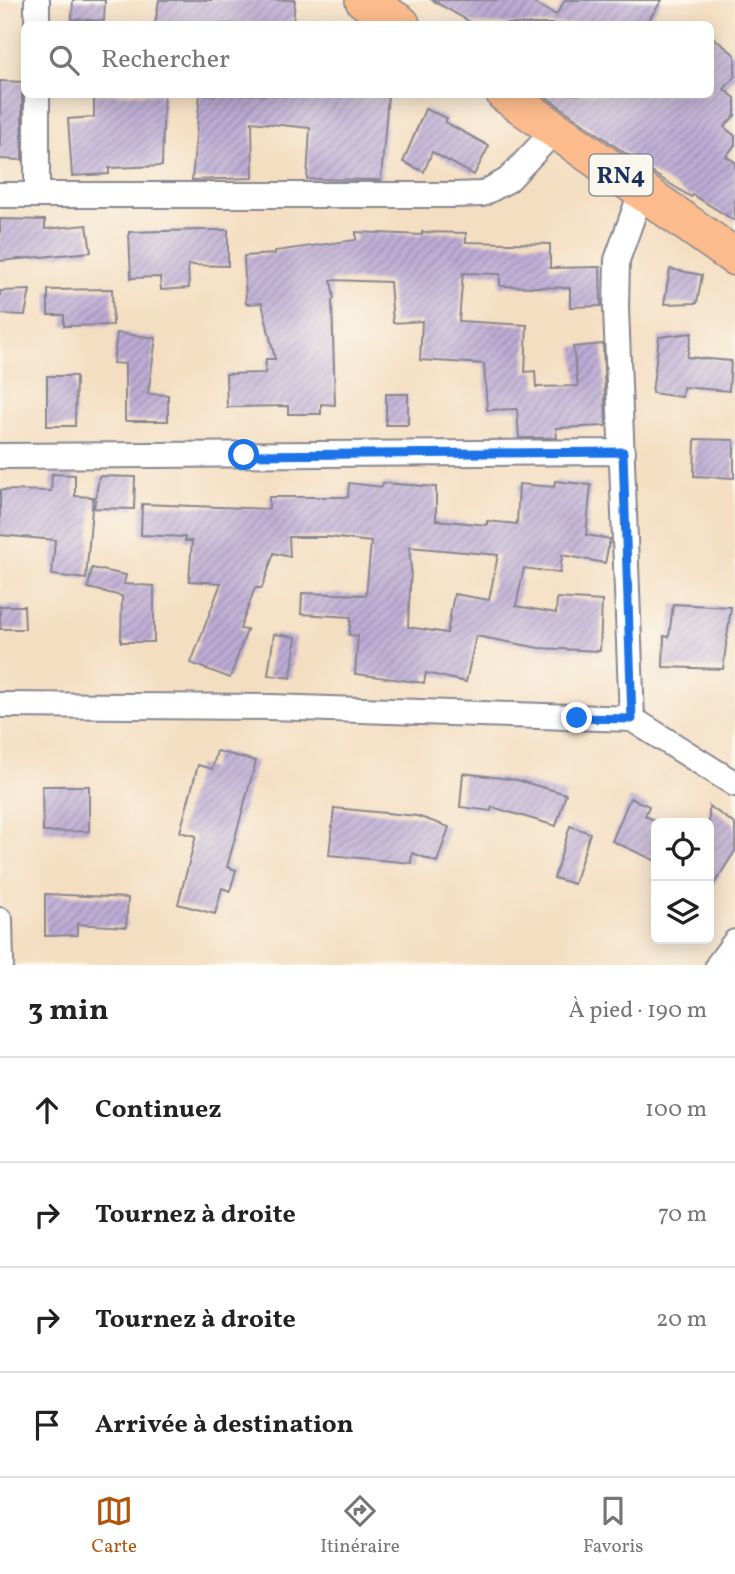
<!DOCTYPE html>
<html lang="fr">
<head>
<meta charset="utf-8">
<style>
	:root { --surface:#fff; --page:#f6f6f6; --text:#222; --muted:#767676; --line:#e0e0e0; --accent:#b45309 }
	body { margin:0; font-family:Vollkorn,serif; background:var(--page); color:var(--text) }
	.controls { position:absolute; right:21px; bottom:21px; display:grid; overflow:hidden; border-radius:10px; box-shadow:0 4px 18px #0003 }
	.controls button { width:63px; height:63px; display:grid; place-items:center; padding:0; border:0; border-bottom:2px solid var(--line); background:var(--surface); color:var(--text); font:35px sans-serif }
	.stop { position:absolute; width:21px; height:21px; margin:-16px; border:5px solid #1a73e8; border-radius:50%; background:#fff }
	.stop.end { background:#1a73e8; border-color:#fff; box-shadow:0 2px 7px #0008 }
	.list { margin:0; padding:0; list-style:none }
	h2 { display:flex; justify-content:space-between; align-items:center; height:91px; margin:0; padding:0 28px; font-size:30px }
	h2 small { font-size:23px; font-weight:400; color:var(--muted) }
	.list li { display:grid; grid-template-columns:46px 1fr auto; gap:21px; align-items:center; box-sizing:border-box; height:105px; padding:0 28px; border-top:2px solid var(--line) }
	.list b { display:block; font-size:26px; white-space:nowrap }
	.list em { font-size:23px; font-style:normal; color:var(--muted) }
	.icon { flex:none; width:38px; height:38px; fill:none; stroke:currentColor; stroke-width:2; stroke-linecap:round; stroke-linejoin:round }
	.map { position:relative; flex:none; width:735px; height:965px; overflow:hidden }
	.search { position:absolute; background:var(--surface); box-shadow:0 4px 18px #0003; left:21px; right:21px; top:21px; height:77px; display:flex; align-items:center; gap:18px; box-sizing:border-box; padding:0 24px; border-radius:10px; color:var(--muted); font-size:26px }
	.sheet { height:511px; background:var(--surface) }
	nav { display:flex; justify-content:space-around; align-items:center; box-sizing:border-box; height:98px; border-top:2px solid var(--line); background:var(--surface); font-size:19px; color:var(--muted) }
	nav a { display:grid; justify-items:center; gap:4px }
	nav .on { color:var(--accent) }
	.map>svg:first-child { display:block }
	.building { fill:url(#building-hatch); fill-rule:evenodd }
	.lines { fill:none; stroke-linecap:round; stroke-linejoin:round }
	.minor-casing { stroke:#888690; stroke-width:28 }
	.highway-casing { stroke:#888690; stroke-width:40 }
	.minor { stroke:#fff; stroke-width:24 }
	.highway { stroke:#fbbb8c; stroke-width:37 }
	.route { stroke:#1a73e8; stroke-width:9 }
	.labels { text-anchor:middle; stroke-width:5; stroke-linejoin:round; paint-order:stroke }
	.shield { fill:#fbf7ec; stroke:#5e6b89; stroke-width:2 }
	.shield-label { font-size:24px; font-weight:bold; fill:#1b2f5e }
</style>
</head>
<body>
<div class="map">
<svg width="735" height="965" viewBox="0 0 735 965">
	<defs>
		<pattern id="building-hatch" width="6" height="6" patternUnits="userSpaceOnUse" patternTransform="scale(1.75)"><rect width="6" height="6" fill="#bdabd4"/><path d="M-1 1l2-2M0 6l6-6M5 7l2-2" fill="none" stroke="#998caf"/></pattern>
	</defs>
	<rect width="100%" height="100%" fill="#fbf7ec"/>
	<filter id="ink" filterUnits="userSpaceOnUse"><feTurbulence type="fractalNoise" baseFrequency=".0143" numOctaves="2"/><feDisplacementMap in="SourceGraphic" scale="14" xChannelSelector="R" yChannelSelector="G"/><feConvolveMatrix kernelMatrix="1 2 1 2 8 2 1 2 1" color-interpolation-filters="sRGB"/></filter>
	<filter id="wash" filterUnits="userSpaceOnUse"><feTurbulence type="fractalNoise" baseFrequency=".00686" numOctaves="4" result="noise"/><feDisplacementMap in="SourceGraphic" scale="28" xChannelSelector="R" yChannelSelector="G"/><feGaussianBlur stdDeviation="1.57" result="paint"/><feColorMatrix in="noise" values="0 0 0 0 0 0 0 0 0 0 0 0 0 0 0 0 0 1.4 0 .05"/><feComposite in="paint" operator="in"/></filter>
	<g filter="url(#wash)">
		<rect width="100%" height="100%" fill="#f4dec1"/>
		<g id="blocks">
			<path class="building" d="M73,0H105L104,21L72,19Z
				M159,0H295L293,24H155Z
				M432,0H528L556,15L565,0H662L646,24H474Z
				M710,35L735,55V76L724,89L735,98V115L724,127L735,136V145L726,156L735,162V221L693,195L691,197L656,175L542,94H710Z
				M0,81L24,82L22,94V160L0,159Z
				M94,94H164L162,166L109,168V174L72,176L68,119L94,117Z
				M200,94L388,95L381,180L307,179L310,128L252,122L253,178L192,180Z
				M425,109L447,118L445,122L489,146L474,175L432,152L424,172L403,162Z
				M0,219L45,220V229L87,225L91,252L0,261Z
				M200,230H228V266L188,265L189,288L161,290L160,277L131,278L129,232Z
				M356,232L422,235V232L466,233V242L550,244V268L600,267L601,306L570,307V288L500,286V274L463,273L459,321L527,325L525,372L535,371L536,387L578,386L573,347L603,344L606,426L556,428L557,438H519L517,409L487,410L484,364L420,360L422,321L393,323L390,282L331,280L334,299L332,300L335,405L321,404V414H288V406L227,407L226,374L265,373L266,359H275L262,303L246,304L244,256L275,254V251L356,240Z
				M670,269L702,275L697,303L664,304Z
				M112,289L113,325L64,326V315H48V290Z
				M30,290L25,315L0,314V291Z
				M117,333L156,338L148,394L168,395V421H125V364L113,363Z
				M692,333L687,357L731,361L729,391L683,387L682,397L652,393L659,337Z
				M47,376H76L75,426H47Z
				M386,394H408V425H386Z
				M695,439L734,440V478L694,476Z
				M52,474L75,475V496L93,497L86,579L52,575L55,540L0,535V490L51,491Z
				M99,476L135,477L134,509L94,508Z
				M555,481L591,485L586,535L610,539L605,563L562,555L560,573L524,568L516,606L556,613L557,598L602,601L600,651L539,648L476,636L466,682L426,673L424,683L355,674L358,636L349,635L351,617L301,614L302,593L366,595L371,542L329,537H289L290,557L274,553L262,588H255L240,629L247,630L230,678L191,663L221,583L189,581L192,541H185V537L141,535L142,504L269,509V497H348L349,483L382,487L383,483L436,487V520L487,525V521L517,524L519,484L554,487ZM409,547L498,555L489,600L454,594L447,633L408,627L411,568Z
				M92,568L126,575L124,584L154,586V642H121L122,596L88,588Z
				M673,604L731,607L723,669L663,667L664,636L669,637Z
				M0,606H24L25,629H0Z
				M274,634L296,637L291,678L268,675Z
				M217,751L256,761L227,867L236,870L230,891L222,888L215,914L178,904L196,836L180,832L198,765L212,769Z
				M463,773L517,780L566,794L556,826L492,807L491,811L460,807Z
				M42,786H89V831L43,832Z
				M630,798L649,806L645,816L656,821V861L612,841Z
				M709,806L735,824V851L709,892Z
				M334,808L417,816L449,827L437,862L412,853L411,863L329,855Z
				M570,826L590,833L574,884L554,878Z
				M45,894L128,898L126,927L77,924V935L45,936Z"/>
		</g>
	</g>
	<g filter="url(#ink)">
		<use href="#blocks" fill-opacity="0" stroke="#888690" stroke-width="2"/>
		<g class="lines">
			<g class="minor-casing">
				<path id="minor" d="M37,0V24
					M37,94V194
					M0,195H453L482,194L508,180L556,129
					M0,456L623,452
					M0,705L270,707L632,719L735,784
					M632,719L616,308L617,260L642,190
					M0,920L1,965
					M718,965L735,942"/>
			</g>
			<g class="highway-casing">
				<path id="highway" d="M364,0L401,24
					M505,94L735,257"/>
			</g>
			<use href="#minor" class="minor"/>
			<use href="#highway" class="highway"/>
		</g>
	</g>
	<g class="lines" filter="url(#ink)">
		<path class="route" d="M244,455L623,452L632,719L577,718"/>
	</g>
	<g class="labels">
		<rect class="shield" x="589.5" y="154.5" width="63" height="41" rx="5"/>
		<g class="shield-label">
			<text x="621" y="183">RN4</text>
		</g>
	</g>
</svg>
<div class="controls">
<button><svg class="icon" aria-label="locate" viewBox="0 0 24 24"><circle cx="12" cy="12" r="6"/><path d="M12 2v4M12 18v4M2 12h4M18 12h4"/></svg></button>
<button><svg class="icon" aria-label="layers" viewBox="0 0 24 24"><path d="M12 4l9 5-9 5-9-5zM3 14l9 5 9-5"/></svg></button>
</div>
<div class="stop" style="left:244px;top:455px"></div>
<div class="stop end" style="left:577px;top:718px"></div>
<div class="search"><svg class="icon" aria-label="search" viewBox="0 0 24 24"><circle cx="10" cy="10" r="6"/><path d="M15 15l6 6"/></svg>Rechercher</div>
</div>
<section class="sheet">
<h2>3 min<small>À pied · 190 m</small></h2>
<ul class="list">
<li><svg class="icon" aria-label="ahead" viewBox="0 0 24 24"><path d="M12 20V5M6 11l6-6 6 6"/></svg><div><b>Continuez</b></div><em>100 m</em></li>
<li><svg class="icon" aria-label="right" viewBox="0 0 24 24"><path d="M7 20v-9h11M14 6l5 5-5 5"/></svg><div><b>Tournez à droite</b></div><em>70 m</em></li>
<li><svg class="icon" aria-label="right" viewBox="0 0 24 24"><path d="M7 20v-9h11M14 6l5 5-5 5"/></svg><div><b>Tournez à droite</b></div><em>20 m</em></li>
<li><svg class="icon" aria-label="arrive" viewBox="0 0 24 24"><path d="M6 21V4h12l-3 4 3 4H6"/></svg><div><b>Arrivée à destination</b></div></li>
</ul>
</section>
<nav>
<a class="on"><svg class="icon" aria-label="map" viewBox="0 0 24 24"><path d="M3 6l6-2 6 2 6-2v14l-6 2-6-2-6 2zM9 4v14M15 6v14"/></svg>Carte</a>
<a><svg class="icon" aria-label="directions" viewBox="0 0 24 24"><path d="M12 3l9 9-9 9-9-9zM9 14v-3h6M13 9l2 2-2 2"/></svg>Itinéraire</a>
<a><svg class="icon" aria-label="saved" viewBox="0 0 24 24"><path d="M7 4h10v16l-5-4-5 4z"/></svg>Favoris</a>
</nav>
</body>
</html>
